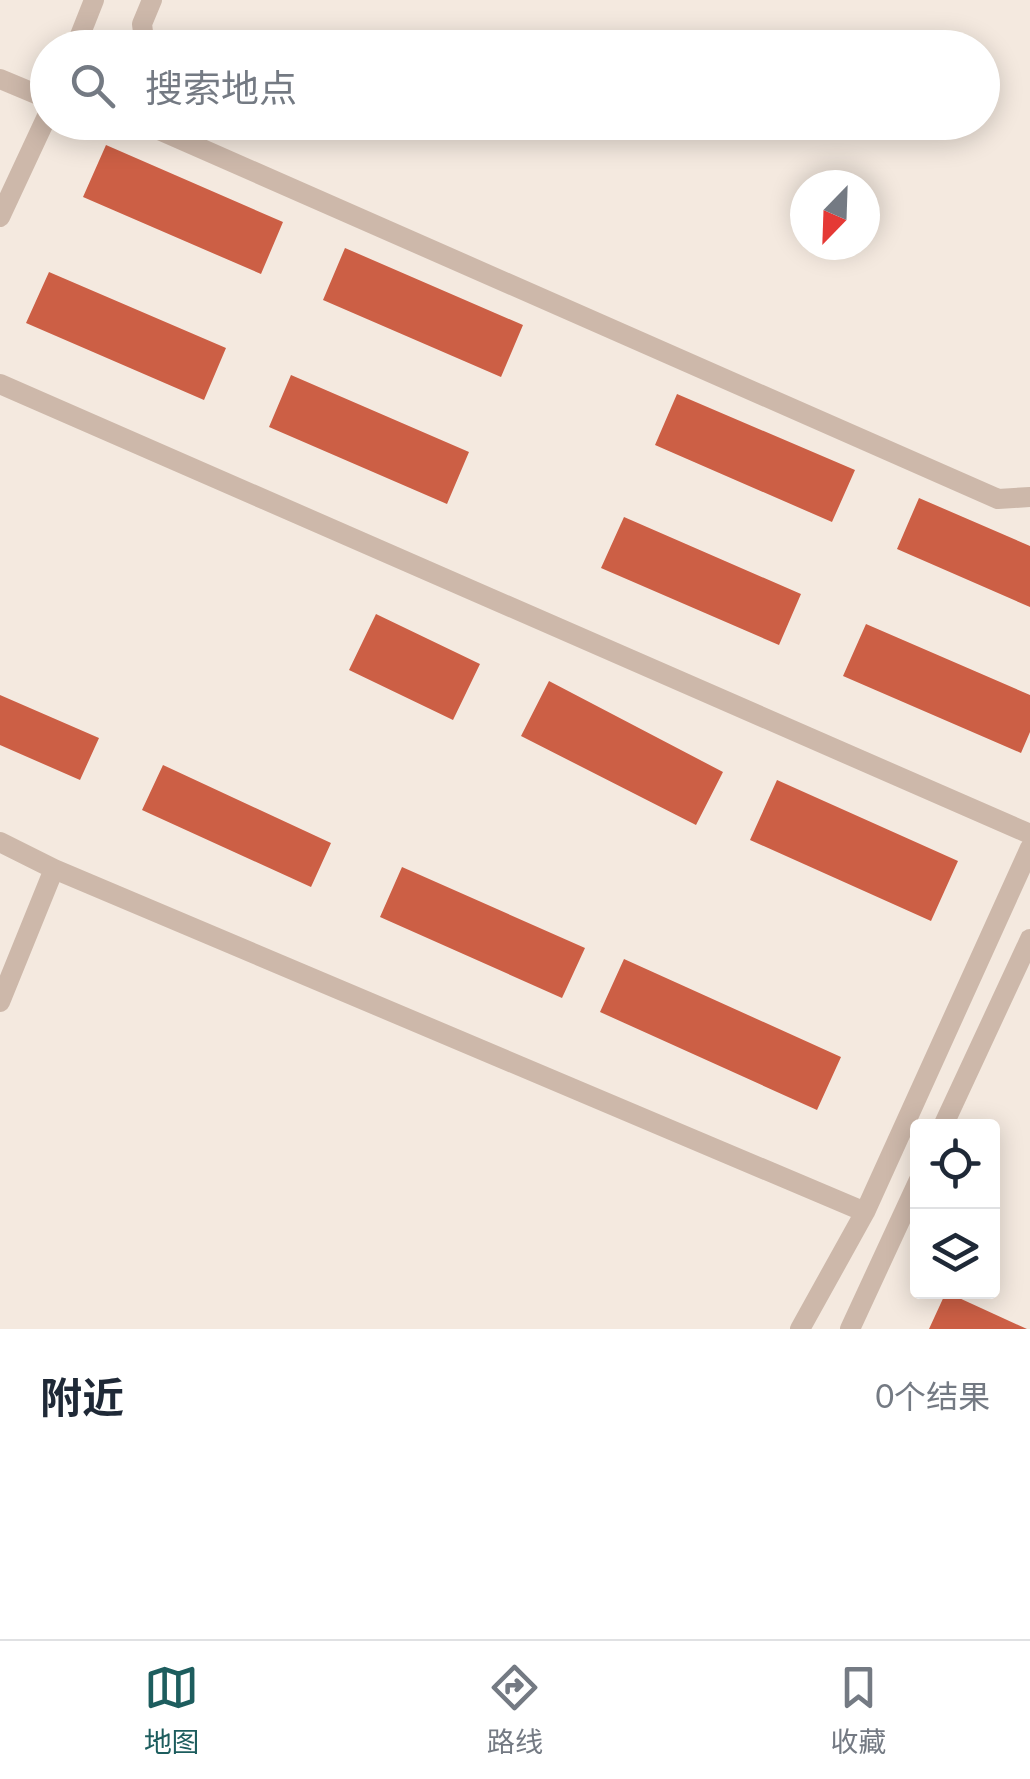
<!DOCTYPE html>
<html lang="zh">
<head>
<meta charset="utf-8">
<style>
	:root { --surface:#fff; --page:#f6f6f7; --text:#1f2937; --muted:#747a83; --line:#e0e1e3; --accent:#1d5d5e }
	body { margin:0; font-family:Lato,"Noto Sans SC",sans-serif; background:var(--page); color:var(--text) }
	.controls { position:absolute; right:30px; bottom:30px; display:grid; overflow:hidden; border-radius:10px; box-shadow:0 5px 25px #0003 }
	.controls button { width:90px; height:90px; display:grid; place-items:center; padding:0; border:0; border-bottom:2px solid var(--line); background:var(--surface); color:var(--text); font:50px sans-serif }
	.compass { position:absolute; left:790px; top:170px; width:90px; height:90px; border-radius:50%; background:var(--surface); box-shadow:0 5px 25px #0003; rotate:203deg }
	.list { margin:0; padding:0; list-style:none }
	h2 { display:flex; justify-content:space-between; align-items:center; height:130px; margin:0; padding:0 40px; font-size:42px }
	h2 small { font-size:32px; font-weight:400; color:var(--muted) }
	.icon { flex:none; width:55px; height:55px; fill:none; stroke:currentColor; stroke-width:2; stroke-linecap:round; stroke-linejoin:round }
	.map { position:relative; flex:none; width:1030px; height:1329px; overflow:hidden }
	.search { position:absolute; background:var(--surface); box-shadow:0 5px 25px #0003; left:30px; right:30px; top:30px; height:110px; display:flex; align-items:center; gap:25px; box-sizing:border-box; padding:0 35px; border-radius:55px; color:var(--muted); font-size:38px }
	.sheet { height:310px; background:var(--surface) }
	nav { display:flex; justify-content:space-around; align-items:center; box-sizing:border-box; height:140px; border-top:2px solid var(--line); background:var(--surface); font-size:28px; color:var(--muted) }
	nav a { display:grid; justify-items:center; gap:5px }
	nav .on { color:var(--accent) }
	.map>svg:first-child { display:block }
	.building { fill:#cc5f45 }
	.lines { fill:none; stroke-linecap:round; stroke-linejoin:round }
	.street { stroke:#cdb8aa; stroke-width:20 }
</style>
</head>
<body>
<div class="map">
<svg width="1030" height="1329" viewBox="0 0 1030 1329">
	<rect width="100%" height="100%" fill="#f4e9df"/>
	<path class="building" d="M106,145L283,222L261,274L83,197Z
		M345,248L523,325L501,377L323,300Z
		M49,272L226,348L204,400L26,323Z
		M291,375L469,452L447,504L269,427Z
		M677,394L855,470L832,522L655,445Z
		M919,498L1030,546V607L897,549Z
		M624,517L801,594L779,645L601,568Z
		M376,614L480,664L453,720L349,670Z
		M866,624L1030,695V732L1021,753L843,676Z
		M549,681L723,772L696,825L521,736Z
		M0,695L99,738L80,780L0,745Z
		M163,765L331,843L311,887L142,810Z
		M777,780L958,861L931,921L750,840Z
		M402,867L585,948L562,998L380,917Z
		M624,959L841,1057L817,1110L600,1012Z
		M946,1292L1027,1329H929Z"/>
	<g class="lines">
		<path class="street" d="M75,48L94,0
			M145,48L142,24L152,0
			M0,79L48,99
			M141,122L998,499L1030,497
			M0,217L48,114
			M0,384L1030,834
			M0,842L54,869L865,1212
			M0,1002L54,869
			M943,1126L1030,939
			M800,1329L865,1212L1030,848
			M850,1329L918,1182"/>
	</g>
</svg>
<div class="controls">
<button><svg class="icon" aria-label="locate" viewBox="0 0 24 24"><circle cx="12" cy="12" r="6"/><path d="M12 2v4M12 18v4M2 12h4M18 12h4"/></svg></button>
<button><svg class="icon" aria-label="layers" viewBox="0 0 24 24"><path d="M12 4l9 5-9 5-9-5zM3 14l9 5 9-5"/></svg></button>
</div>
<svg class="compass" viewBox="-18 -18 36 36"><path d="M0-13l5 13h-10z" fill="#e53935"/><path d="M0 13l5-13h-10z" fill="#747a83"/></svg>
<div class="search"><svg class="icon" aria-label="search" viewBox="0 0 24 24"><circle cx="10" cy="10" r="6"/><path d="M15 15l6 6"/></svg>搜索地点</div>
</div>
<section class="sheet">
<h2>附近<small>0个结果</small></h2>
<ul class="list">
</ul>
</section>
<nav>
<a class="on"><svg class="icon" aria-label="map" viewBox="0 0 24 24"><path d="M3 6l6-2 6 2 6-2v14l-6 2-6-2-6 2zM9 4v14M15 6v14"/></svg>地图</a>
<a><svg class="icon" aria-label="directions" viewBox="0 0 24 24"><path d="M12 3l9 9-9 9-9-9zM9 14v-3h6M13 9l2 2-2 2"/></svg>路线</a>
<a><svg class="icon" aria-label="saved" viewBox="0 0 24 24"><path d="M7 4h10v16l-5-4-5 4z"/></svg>收藏</a>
</nav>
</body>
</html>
